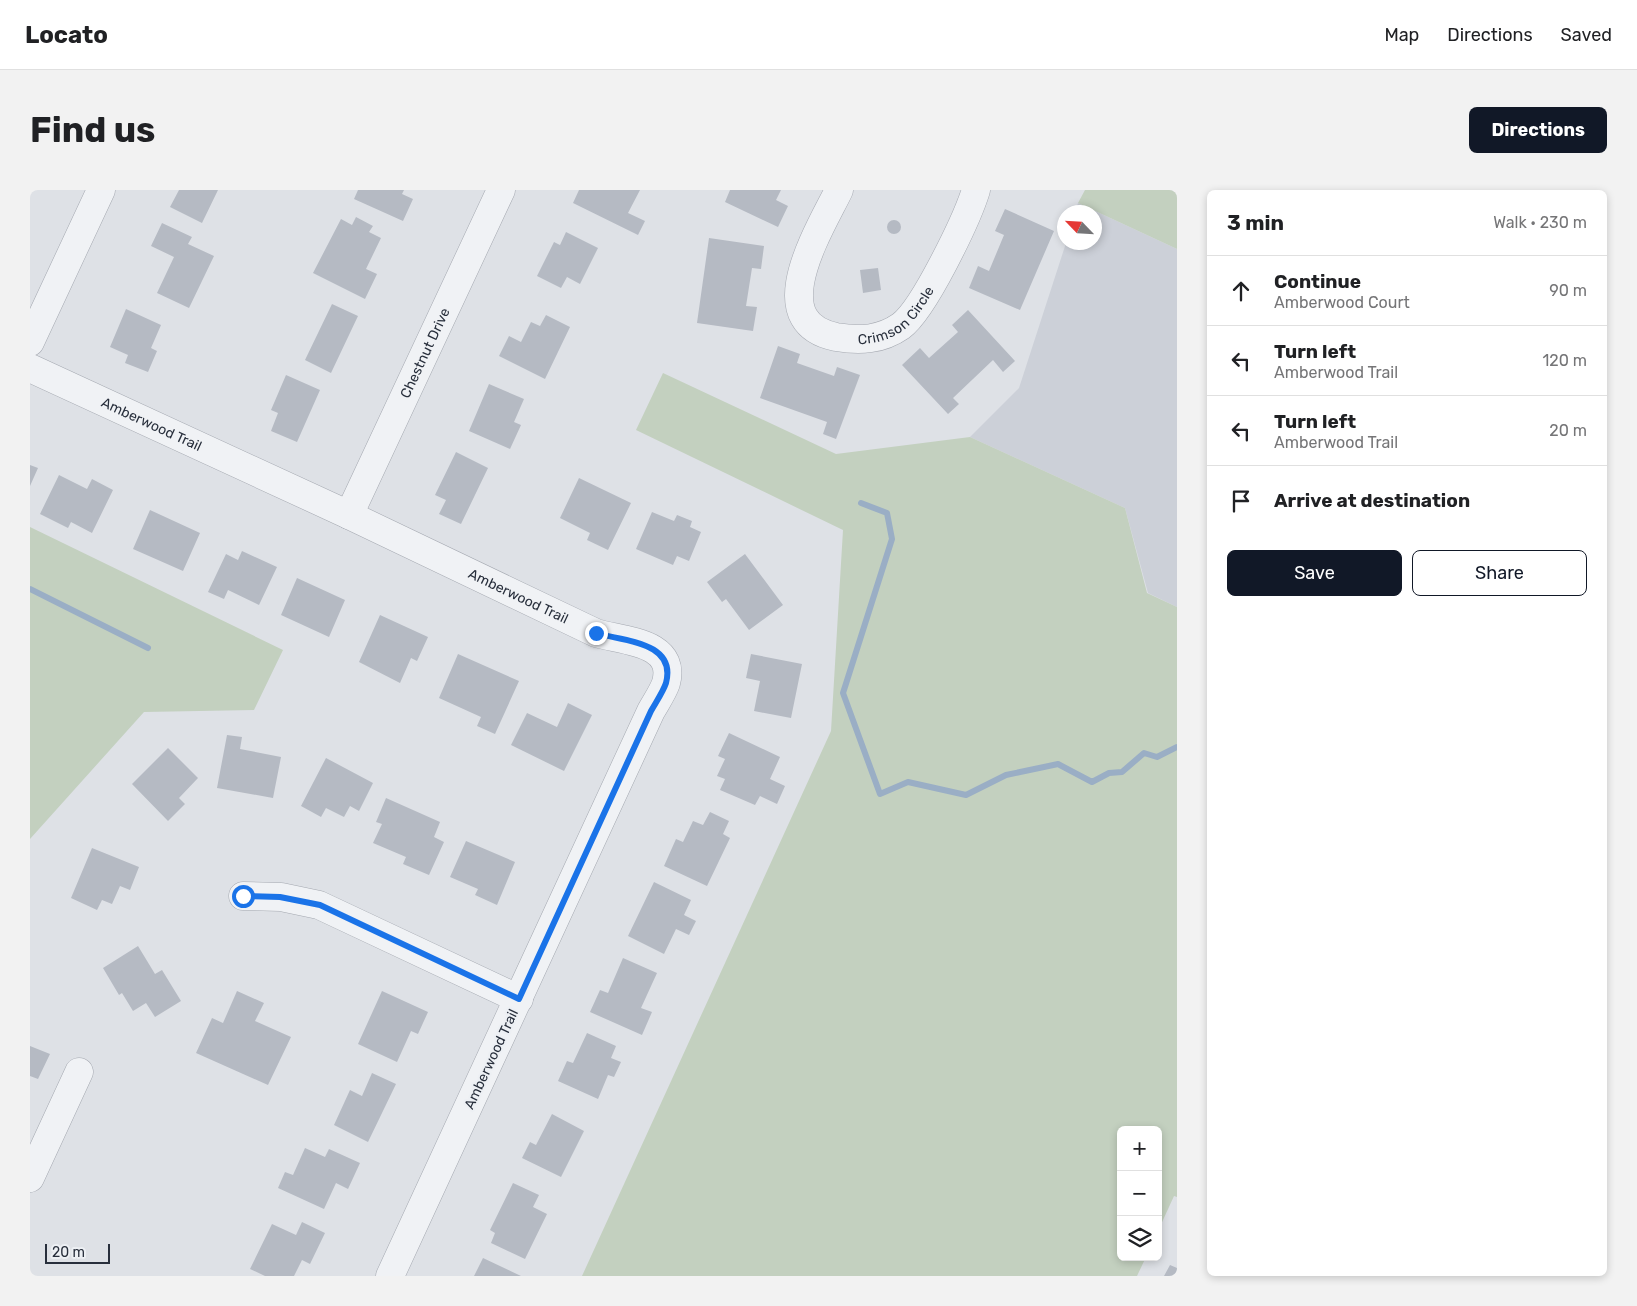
<!DOCTYPE html>
<html lang="en">
<head>
<meta charset="utf-8">
<style>
	:root { --surface:#fff; --page:#f2f2f2; --text:#202124; --muted:#757577; --line:#e0e0e0; --accent:#111827 }
	body { margin:0; font-family:Rubik,sans-serif; background:var(--page); color:var(--text) }
	.controls { position:absolute; right:15px; bottom:15px; display:grid; overflow:hidden; border-radius:8px; box-shadow:0 2px 8px #0003 }
	.controls button { width:45px; height:45px; display:grid; place-items:center; padding:0; border:0; border-bottom:1px solid var(--line); background:var(--surface); color:var(--text); font:25px sans-serif }
	.compass { position:absolute; left:1027px; top:15px; width:45px; height:45px; border-radius:50%; background:var(--surface); box-shadow:0 2px 8px #0003; rotate:295deg }
	.scale { position:absolute; left:15px; bottom:12px; width:65px; box-sizing:border-box; padding-left:5px; border:2px solid #282f3c; border-top:0; font-size:14px; line-height:18px; white-space:nowrap; color:#282f3c; -webkit-text-stroke:4px #edf0f4; paint-order:stroke }
	.stop { position:absolute; width:15px; height:15px; margin:-11px; border:4px solid #1a73e8; border-radius:50%; background:#fff }
	.stop.end { background:#1a73e8; border-color:#fff; box-shadow:0 1px 5px #0008 }
	.list { margin:0; padding:0; list-style:none }
	h2 { display:flex; justify-content:space-between; align-items:center; height:65px; margin:0; padding:0 20px; font-size:21px }
	h2 small { font-size:16px; font-weight:400; color:var(--muted) }
	.list li { display:grid; grid-template-columns:32px 1fr auto; gap:15px; align-items:center; box-sizing:border-box; height:70px; padding:0 20px; border-top:1px solid var(--line) }
	.list b { display:block; font-size:19px; white-space:nowrap }
	.list p { margin:0; font-size:16px; white-space:nowrap; color:var(--muted) }
	.list em { font-size:16px; font-style:normal; color:var(--muted) }
	.actions { display:flex; gap:10px; padding:15px 20px }
	.actions a { flex:1; padding:11px 0; border:1px solid var(--accent); border-radius:8px; text-align:center; font-size:18px; color:var(--accent) }
	.actions .main { background:var(--accent); color:#fff }
	.icon { flex:none; width:28px; height:28px; fill:none; stroke:currentColor; stroke-width:2; stroke-linecap:round; stroke-linejoin:round }
	.map { position:relative; flex:none; width:1147px; height:1086px; overflow:hidden; border-radius:8px }
	header { display:flex; align-items:center; gap:30px; box-sizing:border-box; height:70px; padding:0 25px; background:var(--surface); border-bottom:1px solid var(--line) }
	header strong { font-size:24px }
	nav { display:flex; gap:28px; margin-inline-start:auto; font-size:18px }
	.intro { display:flex; align-items:center; justify-content:space-between; box-sizing:border-box; height:120px; padding:0 30px }
	h1 { margin:0; font-size:35px }
	.button { padding:12px 22px; border-radius:8px; background:var(--accent); color:#fff; font-size:18px; font-weight:700 }
	main { display:flex; gap:30px; padding:0 30px }
	aside { flex:1; background:var(--surface); border-radius:8px; box-shadow:0 2px 8px #0003 }
	.map>svg:first-child { display:block }
	.built { fill:#ccd0d8 }
	.green { fill:#c3d0bf }
	.lines { fill:none; stroke-linecap:round; stroke-linejoin:round }
	.stream { stroke:#9aaec5; stroke-width:6 }
	.building { fill:#b5bac3 }
	.minor-casing { stroke:#a4a8b0; stroke-width:29 }
	.minor { stroke:#f0f2f5; stroke-width:28 }
	.route { stroke:#1a73e8; stroke-width:6 }
	.labels { text-anchor:middle; stroke-width:4.5; stroke-linejoin:round; paint-order:stroke }
	.street-label { font-size:14px; fill:#282f3c; stroke:#edf0f4 }
</style>
</head>
<body>
<header>
<strong>Locato</strong>
<nav><a>Map</a><a>Directions</a><a>Saved</a></nav>
</header>
<div class="intro"><h1>Find us</h1><a class="button">Directions</a></div>
<main>
<div class="map">
<svg width="1147" height="1086" viewBox="0 0 1147 1086">
	<rect width="100%" height="100%" fill="#dee1e6"/>
	<path class="built" d="M1048,13L1147,59V417L1118,403L1095,318L940,247L989,198L1036,53L1064,52V22H1045Z"/>
	<path class="green" d="M1055,0H1147V59L1048,13Z
		M633,183L806,264L940,247L1095,318L1117,403L1147,417V1007L1144,1006L1128,1041V940H1091V1067H1116L1107,1086H552L801,541L813,340L606,240Z
		M0,337L253,460L224,520L114,522L0,649Z"/>
	<g class="lines">
		<path class="stream" d="M831,313L857,323L862,349L813,503L850,604L878,592L936,605L976,585L1028,574L1062,592L1079,583L1092,582L1114,563L1127,567L1147,557
			M0,399L118,458"/>
	</g>
	<path class="building" d="M149,0H188L172,33L140,17Z
		M328,0H374L372,4L383,9L373,31L324,9Z
		M549,0H610L598,23L615,31L608,45L543,13Z
		M700,0H751L746,10L758,16L748,37L695,12Z
		M975,19L1024,41L990,120L939,98L948,76L959,81L974,45L965,41Z
		M326,27L343,36L339,42L351,48L336,79L347,84L335,109L283,83L311,29L322,35Z
		M857 37a7 7 0 1 1 14 0a7 7 0 1 1-14 0Z
		M132,33L162,47L158,54L184,66L159,118L127,103L144,67L121,56Z
		M536,42L568,58L550,94L537,87L531,98L507,86L524,52L530,55Z
		M679,48L734,56L731,79L722,78L716,116L727,117L723,141L667,133Z
		M848,78L851,100L833,103L830,80Z
		M302,114L328,126L301,183L275,170Z
		M96,119L131,135L121,158L127,161L118,182L95,173L98,165L80,157Z
		M938,120L985,171L973,182L963,170L923,208L929,214L918,224L872,175L890,158L899,168L928,142L922,135Z
		M516,125L540,137L515,189L469,166L479,146L491,152L501,132L510,136Z
		M748,156L770,164L767,173L804,186L807,177L830,185L806,249L793,244L797,232L730,208Z
		M256,185L290,200L267,252L241,241L248,223L241,220Z
		M459,194L494,209L484,232L491,235L480,259L439,241Z
		M426,262L458,278L431,334L409,324L416,310L405,305Z
		M0,275L8,278L0,296Z
		M29,285L57,299L62,289L83,300L62,343L41,332L38,338L10,324Z
		M549,288L601,313L578,360L557,350L560,343L530,328Z
		M120,320L170,343L153,381L103,359Z
		M622,322L644,331L647,325L662,331L660,337L671,342L659,371L647,366L643,375L606,359Z
		M212,361L247,377L229,415L198,400L194,409L178,402L196,364L208,370Z
		M715,364L753,415L719,440L696,409L692,412L677,392Z
		M267,388L315,410L299,447L251,425Z
		M350,425L398,447L387,471L381,468L370,493L329,472Z
		M428,464L489,491L465,544L447,536L451,527L409,508Z
		M721,464L772,474L761,528L724,521L730,491L716,488Z
		M538,513L562,525L534,581L481,555L497,523L527,537Z
		M699,543L750,567L740,589L755,596L747,614L730,606L725,615L690,600L695,589L687,586L695,569L688,566Z
		M197,545L212,547L210,559L251,567L243,608L187,598Z
		M138,558L168,588L149,608L155,614L138,631L102,594Z
		M296,568L343,593L329,621L320,616L314,627L296,618L291,627L271,616Z
		M356,608L410,632L404,647L414,652L399,685L373,674L376,667L343,653L352,634L346,632Z
		M680,622L699,631L693,644L700,648L677,696L634,676L646,649L653,652L663,631L673,635Z
		M436,651L485,672L467,715L445,705L448,699L420,687Z
		M62,658L109,677L100,700L90,696L82,714L72,710L67,720L41,708Z
		M624,692L661,710L654,725L666,731L659,745L646,739L634,764L598,746Z
		M108,756L125,784L132,780L151,811L125,827L116,813L103,821L92,803L89,805L73,778Z
		M593,768L627,783L611,818L622,822L612,845L560,822L570,800L578,803Z
		M207,801L234,813L225,831L261,847L238,895L166,863L182,828L193,833Z
		M352,801L398,822L388,844L381,841L367,872L328,854Z
		M557,843L586,856L581,868L591,872L584,887L578,885L568,909L528,891L537,871L543,873Z
		M0,856L20,864L8,889L0,886Z
		M342,883L366,894L338,952L304,935L320,900L332,906Z
		M522,924L554,941L531,987L492,968L500,952L506,955Z
		M275,958L295,967L299,959L330,973L318,999L306,993L294,1019L248,998L255,982L263,985Z
		M483,993L509,1005L503,1017L517,1024L495,1069L461,1053L465,1043L460,1040Z
		M272,1032L295,1043L280,1074L272,1070L264,1086H235L220,1079L242,1034L266,1045Z
		M453,1068L491,1086H444Z
		M1140,1075L1147,1078V1086H1134Z"/>
	<g class="lines">
		<g class="minor-casing">
			<g id="minor">
				<path id="s1" d="M809,0C790,39 731,132 806,147C830,151 851,150 871,136C894,119 937,29 946,0"/>
				<path d="M0,152L71,0"/>
				<path id="s2" d="M0,178L319,325L566,443C592,451 647,451 636,493C633,502 626,512 621,521L360,1086"/>
				<path id="s3" d="M319,325L471,0"/>
				<path d="M213,706L251,707L289,715L489,809"/>
				<path d="M0,988L49,882"/>
			</g>
		</g>
		<use href="#minor" class="minor"/>
	</g>
	<g class="lines">
		<path class="route" d="M213,706L250,707L290,715L489,809L621,521C626,512 633,502 636,493C647,451 591,451 566,443"/>
	</g>
	<g class="labels">
		<g class="street-label">
			<text dy="5" stroke="none"><textPath href="#s1" startOffset="244">Crimson Circle</textPath></text>
			<text dy="5" stroke="none"><textPath href="#s3" startOffset="179">Chestnut Drive</textPath></text>
			<text dy="5" stroke="none"><textPath href="#s2" startOffset="134">Amberwood Trail</textPath></text>
			<text dy="5" stroke="none"><textPath href="#s2" startOffset="539">Amberwood Trail</textPath></text>
			<text transform="translate(461 869) rotate(-65)" y="5">Amberwood Trail</text>
		</g>
	</g>
</svg>
<div class="controls">
<button>+</button>
<button>−</button>
<button><svg class="icon" aria-label="layers" viewBox="0 0 24 24"><path d="M12 4l9 5-9 5-9-5zM3 14l9 5 9-5"/></svg></button>
</div>
<svg class="compass" viewBox="-18 -18 36 36"><path d="M0-13l5 13h-10z" fill="#e53935"/><path d="M0 13l5-13h-10z" fill="#757577"/></svg>
<div class="scale">20 m</div>
<div class="stop" style="left:213px;top:706px"></div>
<div class="stop end" style="left:566px;top:443px"></div>
</div>
<aside>
<h2>3 min<small>Walk · 230 m</small></h2>
<ul class="list">
<li><svg class="icon" aria-label="ahead" viewBox="0 0 24 24"><path d="M12 20V5M6 11l6-6 6 6"/></svg><div><b>Continue</b><p>Amberwood Court</p></div><em>90 m</em></li>
<li><svg class="icon" aria-label="left" viewBox="0 0 24 24"><path d="M17 20v-9H6M10 6l-5 5 5 5"/></svg><div><b>Turn left</b><p>Amberwood Trail</p></div><em>120 m</em></li>
<li><svg class="icon" aria-label="left" viewBox="0 0 24 24"><path d="M17 20v-9H6M10 6l-5 5 5 5"/></svg><div><b>Turn left</b><p>Amberwood Trail</p></div><em>20 m</em></li>
<li><svg class="icon" aria-label="arrive" viewBox="0 0 24 24"><path d="M6 21V4h12l-3 4 3 4H6"/></svg><div><b>Arrive at destination</b></div></li>
</ul>
<div class="actions"><a class="main">Save</a><a>Share</a></div>
</aside>
</main>
</body>
</html>
